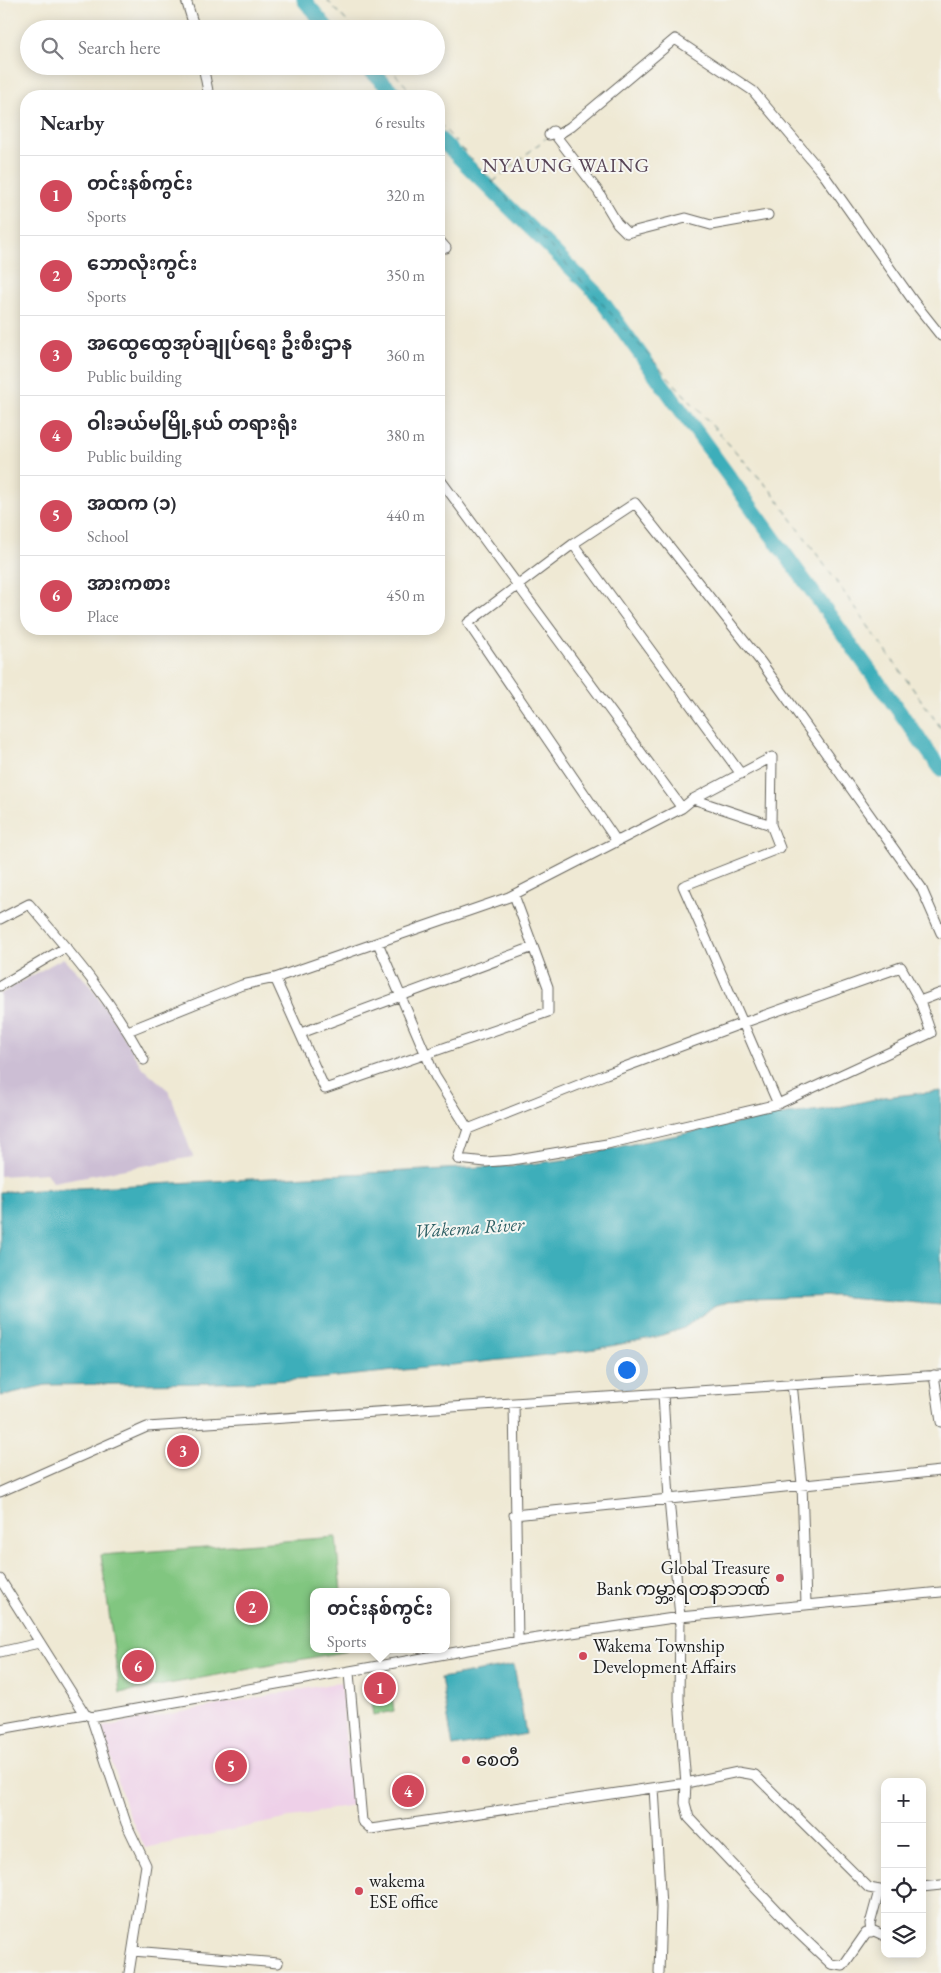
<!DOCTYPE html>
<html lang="en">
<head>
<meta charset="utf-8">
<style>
	:root { --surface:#fff; --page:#f7f7f7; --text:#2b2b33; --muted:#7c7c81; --line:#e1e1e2; --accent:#d1495b }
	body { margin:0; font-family:"EB Garamond","Noto Sans Myanmar",serif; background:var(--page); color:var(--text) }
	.controls { position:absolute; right:15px; bottom:15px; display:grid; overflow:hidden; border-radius:10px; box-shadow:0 2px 12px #0003 }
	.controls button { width:45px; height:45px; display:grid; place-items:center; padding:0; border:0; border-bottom:1px solid var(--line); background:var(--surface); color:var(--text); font:25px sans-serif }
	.you { position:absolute; left:626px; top:1369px; width:18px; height:18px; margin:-12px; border:4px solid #fff; border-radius:50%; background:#1a73e8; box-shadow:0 0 0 8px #1a73e833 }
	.badge { display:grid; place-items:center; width:32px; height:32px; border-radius:50%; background:var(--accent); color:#fff; font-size:16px; font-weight:700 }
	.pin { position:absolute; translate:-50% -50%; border:2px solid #fff; box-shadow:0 1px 5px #0006 }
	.popup { position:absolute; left:310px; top:1588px; width:140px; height:65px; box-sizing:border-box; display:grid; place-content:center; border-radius:10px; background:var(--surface); filter:drop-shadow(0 1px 4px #0005); font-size:16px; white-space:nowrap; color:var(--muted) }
	.popup b { font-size:19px; color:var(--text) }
	.popup::after { content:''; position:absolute; left:50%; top:100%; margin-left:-10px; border:10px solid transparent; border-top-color:var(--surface) }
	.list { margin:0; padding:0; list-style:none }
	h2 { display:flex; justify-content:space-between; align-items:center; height:65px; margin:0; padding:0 20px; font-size:21px }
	h2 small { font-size:16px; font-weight:400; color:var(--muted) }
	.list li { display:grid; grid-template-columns:32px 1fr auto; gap:15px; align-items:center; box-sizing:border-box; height:80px; padding:0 20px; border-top:1px solid var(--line) }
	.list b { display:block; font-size:19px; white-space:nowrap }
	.list p { margin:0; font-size:16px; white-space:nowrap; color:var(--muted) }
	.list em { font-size:16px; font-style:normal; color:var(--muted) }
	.icon { flex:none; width:28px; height:28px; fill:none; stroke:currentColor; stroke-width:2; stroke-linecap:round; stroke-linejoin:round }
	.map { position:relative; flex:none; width:941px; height:1973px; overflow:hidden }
	.search { position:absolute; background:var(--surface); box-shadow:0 2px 12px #0003; left:20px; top:20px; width:425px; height:55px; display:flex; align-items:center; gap:12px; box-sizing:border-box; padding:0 18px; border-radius:28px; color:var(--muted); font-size:19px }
	.panel { position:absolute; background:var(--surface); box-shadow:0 2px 12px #0003; left:20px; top:90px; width:425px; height:545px; border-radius:20px }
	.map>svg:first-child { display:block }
	.built { fill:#eed0e8 }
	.industrial { fill:#ccbed4 }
	.green { fill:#81c680; stroke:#4e714e }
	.water { fill:#3eaeba; stroke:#2d656b }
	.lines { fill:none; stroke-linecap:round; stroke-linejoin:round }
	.river { stroke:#3eaeba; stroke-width:15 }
	.ferry { stroke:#2b5e63; stroke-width:1; stroke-dasharray:6 5; stroke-linecap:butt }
	.minor-casing { stroke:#66645c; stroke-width:11 }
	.minor { stroke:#fff; stroke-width:9 }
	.poi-dot { fill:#d1495b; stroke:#f6f6f2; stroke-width:2 }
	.labels { text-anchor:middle; stroke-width:4; stroke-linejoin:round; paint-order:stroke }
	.poi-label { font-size:18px; fill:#1c1c1c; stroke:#f6f6f2; text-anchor:start }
	.water-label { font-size:19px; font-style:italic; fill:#2b5e63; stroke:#f6f6f2 }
	.quarter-label { font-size:20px; letter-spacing:1px; fill:#584556; stroke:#f6f6f2 }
</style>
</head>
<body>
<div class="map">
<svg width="941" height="1973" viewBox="0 0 941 1973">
	<rect width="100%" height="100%" fill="#f6f6f2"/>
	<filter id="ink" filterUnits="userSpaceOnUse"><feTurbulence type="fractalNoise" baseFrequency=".02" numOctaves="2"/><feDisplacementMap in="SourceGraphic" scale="10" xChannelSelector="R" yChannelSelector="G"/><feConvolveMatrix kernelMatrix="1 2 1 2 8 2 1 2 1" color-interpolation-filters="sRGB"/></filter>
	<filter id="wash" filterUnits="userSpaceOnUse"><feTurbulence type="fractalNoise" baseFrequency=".0096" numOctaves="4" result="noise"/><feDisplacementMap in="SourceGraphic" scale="20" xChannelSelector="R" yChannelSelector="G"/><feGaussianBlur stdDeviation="1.12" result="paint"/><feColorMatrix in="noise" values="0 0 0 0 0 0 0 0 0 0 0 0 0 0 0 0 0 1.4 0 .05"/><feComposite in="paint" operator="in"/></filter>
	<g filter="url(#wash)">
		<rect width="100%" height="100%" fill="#efe9d4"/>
		<path class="built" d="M341,1682L351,1805L145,1848L126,1808L102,1727Z"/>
		<path class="industrial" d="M63,958L88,983L118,1027L141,1066L169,1091L193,1157L53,1182L46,1173L0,1176V994Z"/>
		<path class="green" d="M336,1537L341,1592H314V1649L347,1651L120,1693L101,1555Z
			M389,1675L394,1711L373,1715L367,1678Z"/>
		<path class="water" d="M941,1091V1305L834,1296L753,1299L730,1301L714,1306L684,1328L656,1337L596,1349L530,1357L317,1379L216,1383L46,1385L0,1396V1192L522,1165L570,1159L622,1146L779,1115L830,1109L884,1097Z
			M514,1665L526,1734L453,1747L441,1678Z"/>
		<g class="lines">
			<path class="river" d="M304,0L328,29
				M366,66L397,96
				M439,138L596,293L941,769"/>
			<path class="ferry" d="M327,0L354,29
				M388,66L415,96
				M439,123L773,493L941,728
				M493,182L546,138"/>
		</g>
	</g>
	<g filter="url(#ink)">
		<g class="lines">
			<g class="minor-casing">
				<path id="minor" d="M186,0L195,29
					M203,66L209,96
					M549,135L553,131L556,136L570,127L675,39L753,91L824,175L914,302L941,336
					M556,136L598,191L617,223L627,233L686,218L711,225L768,215
					M439,240L446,248
					M439,478L682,808
					M573,544L741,774
					M616,840L468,623L573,544L635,503L761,662L921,887L941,933
					M0,919L29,904C73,955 112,1001 144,1060
					M378,943L435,1076L468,1129L458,1159L486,1162L512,1160L607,1144L778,1104L931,1033L920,1001L901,967L743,1023L778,1104
					M275,978L325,1089L548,1012V987L514,895
					M0,986L66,947
					M920,1001L941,993
					M128,1031L242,985L275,978L509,897L682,808L693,799L772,757L771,825
					M301,1033L533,947
					M468,1129L606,1074L743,1023L683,886L780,848L771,825L693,799
					M934,1375L941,1422
					M792,1383L802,1484L806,1604
					M663,1394L669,1499L680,1617L679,1700L686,1783L738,1772L755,1775L869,1888L885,1891
					M514,1403L518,1641
					M0,1492L147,1427L941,1375
					M514,1515L941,1471
					M0,1579L85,1714
					M0,1652L39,1643
					M349,1673L362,1821L371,1829L686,1783L685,1803L689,1818L793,1928L831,1964L843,1966L866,1933L874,1931L885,1936
					M91,1717L126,1823L146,1865L129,1973
					M0,1729L85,1714L91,1717L518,1641L680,1617L941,1592
					M654,1788L661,1907L659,1973
					M922,1887L941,1885
					M871,1932L870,1924L879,1891
					M133,1951L278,1963"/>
			</g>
			<use href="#minor" class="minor"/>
		</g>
	</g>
	<g class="poi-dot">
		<circle cx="780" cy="1578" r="5"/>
		<circle cx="583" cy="1656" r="5"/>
		<circle cx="466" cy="1760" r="5"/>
		<circle cx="359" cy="1891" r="5"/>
	</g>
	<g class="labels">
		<g class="poi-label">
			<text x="770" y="1574" text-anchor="end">Global Treasure<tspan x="770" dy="21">Bank ကမ္ဘာ့ရတနာဘဏ်</tspan></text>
			<text x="593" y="1652">Wakema Township<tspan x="593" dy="21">Development Affairs</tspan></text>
			<text x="476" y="1766">စေတီ</text>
			<text x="369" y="1887">wakema<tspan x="369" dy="21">ESE office</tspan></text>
		</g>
		<g class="water-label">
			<text transform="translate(469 1227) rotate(-4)" y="7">Wakema River</text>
		</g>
		<g class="quarter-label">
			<text x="566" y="172">NYAUNG WAING</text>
		</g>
	</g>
</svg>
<div class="controls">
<button>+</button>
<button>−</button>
<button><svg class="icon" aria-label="locate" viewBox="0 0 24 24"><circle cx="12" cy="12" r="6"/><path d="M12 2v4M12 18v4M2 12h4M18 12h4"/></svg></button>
<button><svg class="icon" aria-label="layers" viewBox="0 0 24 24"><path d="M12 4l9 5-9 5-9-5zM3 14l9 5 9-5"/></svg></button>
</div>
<div class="you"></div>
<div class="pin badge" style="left:380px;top:1688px">1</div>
<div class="popup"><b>တင်းနစ်ကွင်း</b>Sports</div>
<div class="pin badge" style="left:252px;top:1607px">2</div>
<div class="pin badge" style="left:183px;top:1451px">3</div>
<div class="pin badge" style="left:408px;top:1791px">4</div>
<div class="pin badge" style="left:231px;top:1766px">5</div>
<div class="pin badge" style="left:138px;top:1666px">6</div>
<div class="search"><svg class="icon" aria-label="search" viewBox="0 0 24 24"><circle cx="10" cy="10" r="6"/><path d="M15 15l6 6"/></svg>Search here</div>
<section class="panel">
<h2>Nearby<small>6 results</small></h2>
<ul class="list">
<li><span class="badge">1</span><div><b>တင်းနစ်ကွင်း</b><p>Sports</p></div><em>320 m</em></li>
<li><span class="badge">2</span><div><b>ဘောလုံးကွင်း</b><p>Sports</p></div><em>350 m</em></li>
<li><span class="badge">3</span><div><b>အထွေထွေအုပ်ချုပ်ရေး ဦးစီးဌာန</b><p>Public building</p></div><em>360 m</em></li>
<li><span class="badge">4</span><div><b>ဝါးခယ်မမြို့နယ် တရားရုံး</b><p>Public building</p></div><em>380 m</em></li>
<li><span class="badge">5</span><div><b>အထက (၁)</b><p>School</p></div><em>440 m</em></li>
<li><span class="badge">6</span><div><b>အားကစား</b><p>Place</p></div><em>450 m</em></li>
</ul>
</section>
</div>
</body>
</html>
